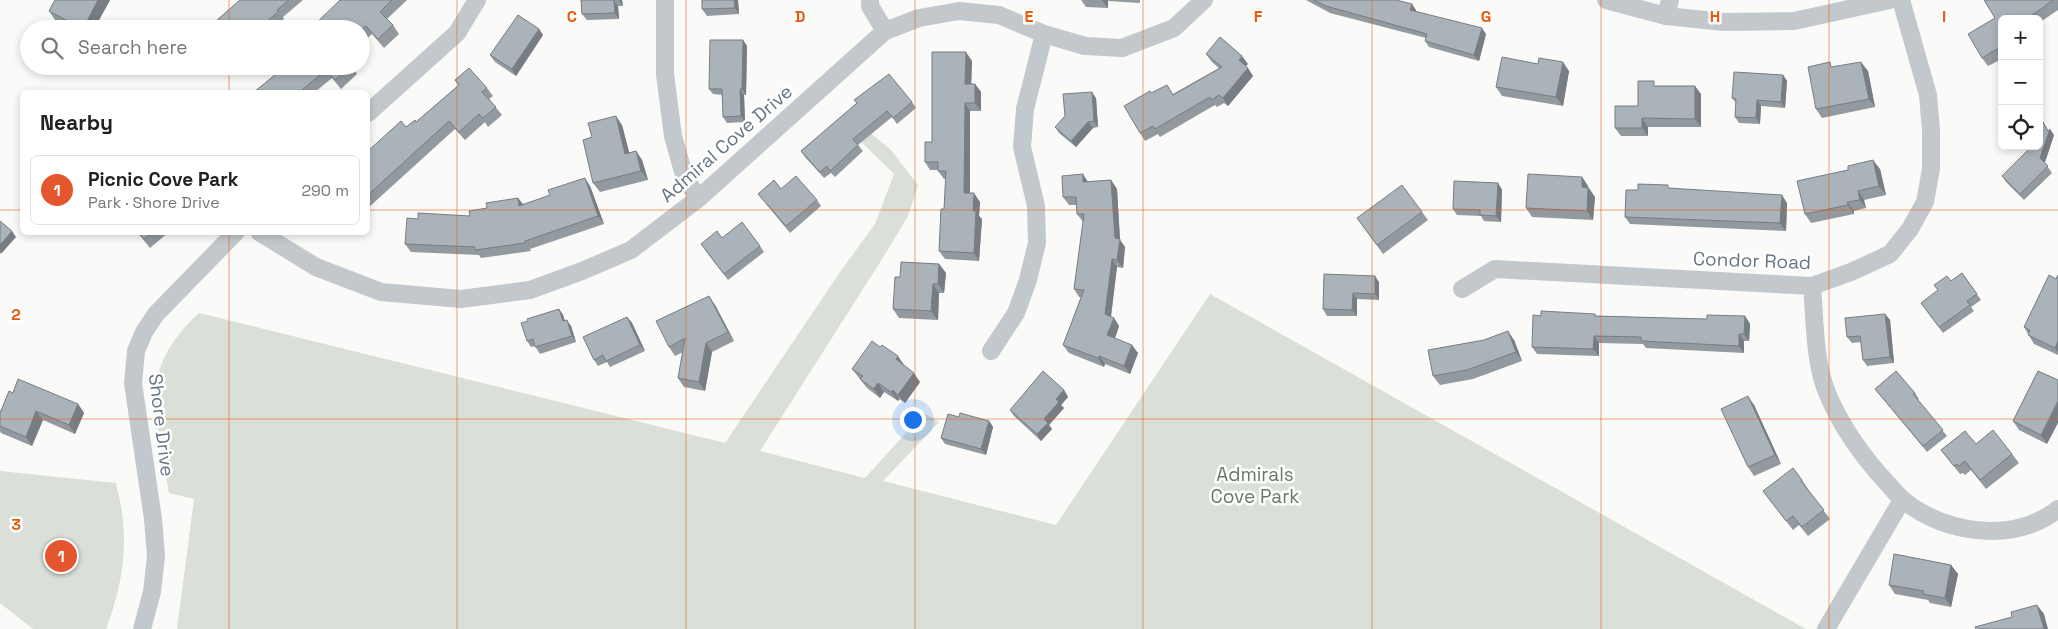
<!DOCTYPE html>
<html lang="en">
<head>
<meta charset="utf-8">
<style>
	:root { --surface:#fff; --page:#f6f6f6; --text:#222; --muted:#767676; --line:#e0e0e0; --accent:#e4572e }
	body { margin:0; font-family:"Space Grotesk",sans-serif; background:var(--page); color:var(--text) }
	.controls { position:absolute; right:15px; top:15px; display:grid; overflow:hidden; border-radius:8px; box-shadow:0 2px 8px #0003 }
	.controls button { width:45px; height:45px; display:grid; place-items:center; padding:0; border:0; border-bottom:1px solid var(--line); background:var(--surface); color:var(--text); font:25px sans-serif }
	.you { position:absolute; left:912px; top:419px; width:18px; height:18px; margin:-12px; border:4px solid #fff; border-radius:50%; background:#1a73e8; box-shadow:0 0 0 8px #1a73e833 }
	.badge { display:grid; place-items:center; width:32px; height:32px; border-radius:50%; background:var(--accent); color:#fff; font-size:16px; font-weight:700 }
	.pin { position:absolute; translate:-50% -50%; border:2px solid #fff; box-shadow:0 1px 5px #0006 }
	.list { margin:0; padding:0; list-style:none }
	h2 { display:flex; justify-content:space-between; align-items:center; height:65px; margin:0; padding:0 20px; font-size:21px }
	h2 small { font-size:16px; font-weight:400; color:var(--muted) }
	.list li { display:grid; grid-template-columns:32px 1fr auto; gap:15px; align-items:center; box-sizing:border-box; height:70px; margin:0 10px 10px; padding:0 10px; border:1px solid var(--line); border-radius:8px }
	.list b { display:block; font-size:19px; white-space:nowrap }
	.list p { margin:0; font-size:16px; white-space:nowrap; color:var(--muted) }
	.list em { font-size:16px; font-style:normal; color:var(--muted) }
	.icon { flex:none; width:28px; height:28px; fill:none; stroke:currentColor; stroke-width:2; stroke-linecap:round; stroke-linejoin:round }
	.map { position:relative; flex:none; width:2058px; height:629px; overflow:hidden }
	.search { position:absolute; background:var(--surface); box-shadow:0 2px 8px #0003; left:20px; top:20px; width:350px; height:55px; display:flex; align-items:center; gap:12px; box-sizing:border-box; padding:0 18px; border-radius:28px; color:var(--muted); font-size:19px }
	.panel { position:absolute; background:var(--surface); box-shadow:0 2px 8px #0003; left:20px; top:90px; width:350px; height:145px; border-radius:8px }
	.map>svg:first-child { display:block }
	.green { fill:#dadfd7 }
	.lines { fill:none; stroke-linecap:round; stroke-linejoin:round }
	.minor { stroke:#c3c8cc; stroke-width:18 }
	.wall { fill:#929a9f }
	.shaded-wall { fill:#777d82 }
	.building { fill:#aab3b9; stroke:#777d82 }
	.grid { fill:none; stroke:#e8590c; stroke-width:1; stroke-opacity:0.55 }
	.labels { text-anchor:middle; stroke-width:5; stroke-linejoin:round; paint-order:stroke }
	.street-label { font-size:19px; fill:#657683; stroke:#fff }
	.park-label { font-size:19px; fill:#687a64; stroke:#fff }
	.grid-label { font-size:16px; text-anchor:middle; font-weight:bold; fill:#e8590c; stroke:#fff; stroke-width:5; stroke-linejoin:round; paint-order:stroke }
</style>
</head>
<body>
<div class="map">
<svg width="2058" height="629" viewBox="0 0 2058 629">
	<rect width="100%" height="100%" fill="#fafaf8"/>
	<path class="green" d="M849,115L891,150L918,185L908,216L884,256L760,451L865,478L924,413L939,422L883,481L1056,525L1210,294L1806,629H177L194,499L169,493C157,418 134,373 199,313L725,443L840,272L875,224L894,174L842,123Z
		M0,471L116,483C119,496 122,509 123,522C127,558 119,595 106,629H33L0,603Z"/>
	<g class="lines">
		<path class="minor" d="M665,0V74L673,136L685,179L699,198
			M870,0V6L885,31
			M1606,0L1666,16L1724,22L1794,21L1890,0
			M1666,16L1670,0
			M368,113L457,33L477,0
			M259,232L316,267L381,292L461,299L530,290L582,271L631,250L699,198L885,31L919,18L959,11L999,15L1044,34L1085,46L1122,48L1174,28L1204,0
			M1812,286C1815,320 1814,363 1828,395C1842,428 1863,457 1887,483C1892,488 1897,495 1903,500C1946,534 2013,544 2058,509
			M1462,289L1495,269L1812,286L1851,272L1890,254L1910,229L1925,202L1931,169V131L1928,95L1901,0
			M991,351L1016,313L1028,280L1037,243L1036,206L1022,147L1025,109L1044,34
			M142,629L152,592L156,556L153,519L133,383L136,351L144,332L156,314L236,232
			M1826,629L1902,500"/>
	</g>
	<path class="wall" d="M110,0L94,29H71L55,20L49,11Z
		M240,0H303L283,17L284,19L272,29H214L218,25L216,21Z
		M340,0H407L387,19L393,25L399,34L384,48L372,34L361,44V29Z
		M581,0H622L623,6H618L619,19L587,20L582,14Z
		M738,0L739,14L707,16L702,9Z
		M1081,0H1140V3L1108,1V8L1086,7Z
		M1306,0H1396L1416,10V12L1486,34L1479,61L1429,47L1425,41L1426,38L1330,13Z
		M1984,0H2058V10L2039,23V19H2002V59L1988,66L1982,58L1995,18Z
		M539,29L543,35L516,76L495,62L490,55Z
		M743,40L747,46L746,95H744L745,122L727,123L723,117V95L713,94L709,89Z
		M1206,54L1248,64L1245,66L1253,76L1228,106L1224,103L1217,107L1215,105L1160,137L1158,134L1145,141L1140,133L1151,93L1173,94L1219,68L1212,62Z
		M972,61L971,84H975L981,92V111H970V193L980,202L979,216L982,219L979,261L945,259L939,251L944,209L946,179H944L938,171V170H930L925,162L932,142Z
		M286,66H352L357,74L341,89L332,78L315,92H254Z
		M1834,67L1868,71L1875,107L1822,118L1816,109Z
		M1569,71L1563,106L1502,96L1496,87Z
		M1783,75L1787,81L1785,108L1761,106L1760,124L1739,123L1735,117L1736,103L1732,98Z
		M455,80L487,88L493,96L489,99L502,115L488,127L485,122L465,140L455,129L368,208V151L416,122L459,85Z
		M1657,86L1701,94V127H1648V136H1621L1615,128L1638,106Z
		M1096,98L1098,127L1093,128L1076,147L1059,133L1055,127Z
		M912,102L916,108L897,124L892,117L858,145L863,151L835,177L831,173L824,178L805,157L801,151L857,103Z
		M2043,121L2048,131L2054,135L2045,163L2052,173L2024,200L2006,182L2002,176L2032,146Z
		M622,125L629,153L636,151L642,160L648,180L600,192L593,183L592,137Z
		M1880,169L1886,195L1864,200L1866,208L1854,211V214L1811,223L1805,214Z
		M1582,177L1595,197L1593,220L1532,217L1526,208Z
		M1111,180L1117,189L1120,240L1125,247L1123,268L1117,267L1111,317L1114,318L1119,326L1115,338L1138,353L1130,374L1105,364L1104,367L1069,353L1063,345L1081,297H1079L1074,289L1083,222L1077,214V205H1069L1063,197L1088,182Z
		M1498,183L1502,190L1501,222L1484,221L1481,216L1457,215L1453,209Z
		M590,186L604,224L530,249L531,251L481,258L479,255L411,252L405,244L418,219L470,216L487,208L518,198L523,204Z
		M1671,188L1787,203L1786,231L1630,224L1625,217L1638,190Z
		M781,189L817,200L821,206L790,233L758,194Z
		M1422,212L1428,220L1383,254L1357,218Z
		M137,232H169L150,248Z
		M722,238L760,246L764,252L728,280L705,250Z
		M939,264L946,273L944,293H939L938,320L899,318L893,309L900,277Z
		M1962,273L1981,300L1971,307L1974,311L1943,333L1921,303Z
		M1324,274L1379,282V300L1357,299V316H1327L1323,309Z
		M2058,275V355L2034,344L2024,327Z
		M715,305L734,341L712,352L705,391L684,387L678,378L683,352L675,356L669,347Z
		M559,309L563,315L565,321L571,326L576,342L540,354L535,346L531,347L527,341Z
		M1595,314L1596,316L1707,319L1745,316L1750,324L1749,341H1744V353L1646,348L1643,344L1599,343V356L1537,354L1532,347L1541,316Z
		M1885,314L1890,320L1894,363L1867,366L1863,360L1861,342L1852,343L1847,337Z
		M627,317L632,323L645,351L610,367L607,362L598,366L594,360Z
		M1514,340L1522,361L1473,379L1440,385L1433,376Z
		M904,365L920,382L905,403L899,399L898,401L884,392L880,398L867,388L852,369Z
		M2038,371L2047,444L2019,430L2013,421Z
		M1875,389L1915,393L1919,399L1918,400L1947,436L1927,452Z
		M1064,390L1068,397L1061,405L1064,408L1049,425L1052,429L1041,441L1014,416L1010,410Z
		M13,393L78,404L84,413L75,434L43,420L32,446L1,433L0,431V413Z
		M1754,405L1781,464L1754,476L1748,467Z
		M959,417L989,421L993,427L986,455L945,444L941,438Z
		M1976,444L2012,454L2019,463L1986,489L1971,470L1965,475L1963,473L1960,474L1941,450Z
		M1802,480L1808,489V490L1830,519L1808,536L1799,525L1793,530L1763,491Z
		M1951,565L1958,574L1951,607L1930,603L1928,600L1895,594L1889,585Z"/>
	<path class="shaded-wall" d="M98,0H110L94,29H83Z
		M613,0L618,6L619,19L615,13Z
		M619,0H622L623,6Z
		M734,0H738L739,14L735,8Z
		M1102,0H1107L1108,1V8Z
		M1412,4L1416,10L1414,16L1410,10Z
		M1482,28L1486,34L1479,61L1474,55Z
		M539,29L543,35L516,76L512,69Z
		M743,40L747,46L746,95L742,89Z
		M966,52L972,61L971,92L965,84Z
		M1242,56L1248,64L1244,68L1239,60Z
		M1563,62L1569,71L1563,106L1556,97Z
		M1861,62L1868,71L1875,107L1869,99Z
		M1248,68L1253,76L1228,106L1223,98Z
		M1783,75L1787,81L1785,108L1781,102Z
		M975,84L981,92V111L975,103Z
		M1695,86L1701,94V127L1695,119Z
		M740,89L744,95L745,122L741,116Z
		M1092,92L1096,98L1098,127L1094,121Z
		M1757,100L1761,106L1760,124L1756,118Z
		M965,103L970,111V201L964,193Z
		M616,116L622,125L632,163L625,154Z
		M2039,116L2049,132L2050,129L2054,135L2044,164L2040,158Z
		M1642,118L1648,127V136L1642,128Z
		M1088,122L1093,128L1076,147L1071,141Z
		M636,151L642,160L648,180L641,171Z
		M1873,160L1880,169L1886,195L1879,186Z
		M1083,174L1088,182H1083Z
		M1582,177L1588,186V194V188L1595,197L1593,220L1587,211L1582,187Z
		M585,178L590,186L604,224L598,216Z
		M1111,180L1117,189L1120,240L1125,247L1123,268L1117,260Z
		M1498,183L1502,190L1501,222L1496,216Z
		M1858,191L1864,200L1866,208L1860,200Z
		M974,193L980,202L979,216L982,219L979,261L974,253L973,211Z
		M1782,195L1787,203L1786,231L1780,223Z
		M518,198L524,206H519Z
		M1847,202L1854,211V214L1848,205Z
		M12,231L16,237L1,254L0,252V245Z
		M1112,259L1117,267L1110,323L1105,314Z
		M939,264L946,273L944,293L938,284Z
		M1375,276L1379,282V300L1375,294Z
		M933,284L939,293L938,320L931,311Z
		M1353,293L1357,299V316L1352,310Z
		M709,296L715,305L734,341L728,332Z
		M559,309L563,315L567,328L563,321Z
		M1885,314L1890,320L1894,363L1890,357Z
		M1745,316L1750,324L1749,341L1744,334Z
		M627,317L632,323L645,351L640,345Z
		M1114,318L1119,326L1113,344L1107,335Z
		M567,320L571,326L576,342L572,336Z
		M1508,331L1514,340L1522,361L1516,352Z
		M1739,334L1744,341V353L1739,346Z
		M1594,336L1599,343V356L1593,349Z
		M2058,341V352L2055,348Z
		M706,343L712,352L705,391L699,382Z
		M1132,345L1138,353L1130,374L1124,366Z
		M898,356L904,365L902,368L896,359Z
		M1099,356L1105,364L1104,367L1098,358Z
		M914,373L920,382L905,403L898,395Z
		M878,383L884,392L880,398L874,389Z
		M893,390L899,399L898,401L891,392Z
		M1064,390L1068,397L1061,405L1064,408L1049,425L1052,429L1041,441L1037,434L1044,419L1056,399Z
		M1748,396L1754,405L1781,464L1775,455Z
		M2058,401V423L2047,444L2041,435Z
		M78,404L84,413L75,434L69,425Z
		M36,411L43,420L32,446L26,437Z
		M989,421L993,427L986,455L981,449Z
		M1951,565L1958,574L1951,607L1945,598Z
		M2037,605L2044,614L2048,629H2044Z"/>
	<path class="building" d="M55,0H98L83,29L49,11Z
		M240,0H289L277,10L279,11L258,29H214L219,24L216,21Z
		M340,0H392L380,12L393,25L378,39L366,26L361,30V29H310Z
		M581,0H614L615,13L582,14Z
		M702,0H734L735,8L702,9Z
		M1314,0H1396L1412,4L1410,10L1482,28L1474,55L1425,41L1427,34L1326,6Z
		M1984,0H2053L2027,19H2002V46L1982,58L1968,34L1995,18Z
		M518,15L539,29L512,69L490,55Z
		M1220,37L1242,56L1239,60L1248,68L1223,98L1219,95L1211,100L1210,97L1155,129L1153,126L1140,133L1124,106L1150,91L1151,93L1167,85L1173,95L1222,67L1206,54Z
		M710,40H743L742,89H740L741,116L723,117L722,89H709Z
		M932,52H966L965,84H975V103H965L964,193H974L973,211H976L974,253L939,251L941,209H944L946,171H938V162H925V142H932Z
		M1502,57L1538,64L1539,58L1563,62L1556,97L1496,87Z
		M1830,62L1831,67L1861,62L1869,99L1816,109L1808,67Z
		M286,66H350L335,80L326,70L302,90L304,92H254Z
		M469,68L487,88L482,92L496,107L483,118L479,114L459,132L449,121L368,195V151L401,121L406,127L415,120L416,122L459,85L455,80Z
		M1734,72L1783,75L1781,102L1757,100L1756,118L1735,117L1736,99L1732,98Z
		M889,74L912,102L893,118L887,111L853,139L858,145L830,171L827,166L820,172L801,151L857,103L854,100Z
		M1638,81H1654V86H1695V119L1642,118V128H1615V106H1638Z
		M1092,92L1094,121L1088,122L1071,141L1055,127L1065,116L1063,94Z
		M616,116L625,154L636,151L641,171L593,183L583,140L592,137L588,123Z
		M2039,116L2048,131L2050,129L2040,158L2048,166L2020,194L2002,176L2032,146H2039Z
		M1873,160L1879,186L1858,191L1860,200L1847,202L1848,205L1805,214L1797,181L1848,170V166Z
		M1083,174V182L1111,180L1115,238L1120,239L1117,260L1112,259L1105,314L1114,318L1107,335L1132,345L1124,366L1099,356L1098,358L1063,345L1084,290L1074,289L1084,214H1077L1076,197H1063L1062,176Z
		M1528,174L1582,177V187L1588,188L1587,211L1526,208Z
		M796,176L817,200L786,226L758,194L774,180L781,189Z
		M585,178L598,216L525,241V243L475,250V247L405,244L407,218L418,219V213L470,216L469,211L487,208L486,203L518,198L519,206L550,195L548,190Z
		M1454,181L1498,183L1496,216L1480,215V210L1453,209Z
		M1638,184L1668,185V188L1782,195L1780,223L1625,217L1626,190H1638Z
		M1402,185L1422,212L1377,245L1357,218Z
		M0,221L12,231L0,245Z
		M742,222L760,246L724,274L701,244L717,231L722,238Z
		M138,232H153L144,239Z
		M901,262L939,264L938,284H933L931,311L893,309L895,277H900Z
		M1962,273L1977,294L1967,301L1970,305L1939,327L1921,303L1938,290L1934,285L1947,276L1951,281Z
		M1324,274L1375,276V294L1353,293L1352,310L1323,309Z
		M2049,275L2056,279L2058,275V341L2055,348L2028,335L2030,330L2024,327Z
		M709,296L728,332L706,343L699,382L678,378L685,338L669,347L656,321Z
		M559,309L563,321L567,320L572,336L535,347L533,339L527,341L521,323L528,321L527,319Z
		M1541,311L1595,314V316L1707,319V315L1745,316L1744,334H1739V346L1641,341V337L1594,336L1593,349L1532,347L1533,315L1541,316Z
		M1885,314L1890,357L1863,360L1860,336L1847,337L1845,318Z
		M627,317L640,345L606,361L603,355L594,360L583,337Z
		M1508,331L1516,352L1467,370L1433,376L1428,350L1484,340Z
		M872,341L880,347L882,345L898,356L896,359L914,373L898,395L893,390L891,392L878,383L874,389L860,379L863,376L852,369Z
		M1043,371L1064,390L1056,399L1059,402L1044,419L1048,423L1037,434L1010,410Z
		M1896,371L1915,393L1913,394L1943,430L1923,446L1875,389Z
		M2038,371L2058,380V401L2041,435L2013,421Z
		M18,379L78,404L69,425L36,411L26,437L0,426V413L9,391L13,393Z
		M1748,396L1775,455L1748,467L1721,409Z
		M960,413L989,421L981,449L941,438L948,414L959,417Z
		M1993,430L2012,454L1980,480L1965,461L1959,466L1957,464L1954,466L1941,450L1965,431L1976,444Z
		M1793,468L1802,480L1801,481L1824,510L1802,527L1793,516L1786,521L1763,491Z
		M1894,554L1951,565L1945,598L1923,594L1924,591L1889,585Z
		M2037,605L2044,629H1976L1975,627L2012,617L2011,612Z"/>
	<path class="grid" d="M229,0V29M457,0V629M686,0V629M915,0V629M1143,0V629M1372,0V629M1601,0V629M1829,0V629M229,66V92M0,210H22M368,210H2058M229,232V629M0,419H2058"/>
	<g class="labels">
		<g class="street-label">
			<text transform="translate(726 143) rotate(-41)" y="7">Admiral Cove Drive</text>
			<text transform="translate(1752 260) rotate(2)" y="7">Condor Road</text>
			<text transform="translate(162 425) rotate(83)" y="7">Shore Drive</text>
		</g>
		<g class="park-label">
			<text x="1255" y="481">Admirals<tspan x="1255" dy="22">Cove Park</tspan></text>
		</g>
	</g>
	<g class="grid-label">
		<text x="572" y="22">C</text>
		<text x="800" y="22">D</text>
		<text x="1029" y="22">E</text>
		<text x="1258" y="22">F</text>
		<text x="1486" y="22">G</text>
		<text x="1715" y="22">H</text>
		<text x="1944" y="22">I</text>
		<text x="16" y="320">2</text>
		<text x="16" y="530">3</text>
	</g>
</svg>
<div class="controls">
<button>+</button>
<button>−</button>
<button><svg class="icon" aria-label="locate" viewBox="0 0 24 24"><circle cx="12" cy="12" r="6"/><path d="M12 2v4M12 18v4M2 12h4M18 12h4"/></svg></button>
</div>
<div class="you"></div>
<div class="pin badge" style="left:61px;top:556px">1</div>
<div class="search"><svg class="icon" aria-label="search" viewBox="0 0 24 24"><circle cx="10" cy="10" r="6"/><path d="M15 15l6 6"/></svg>Search here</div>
<section class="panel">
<h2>Nearby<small></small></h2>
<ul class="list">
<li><span class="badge">1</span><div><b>Picnic Cove Park</b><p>Park · Shore Drive</p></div><em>290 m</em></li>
</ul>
</section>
</div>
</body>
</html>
